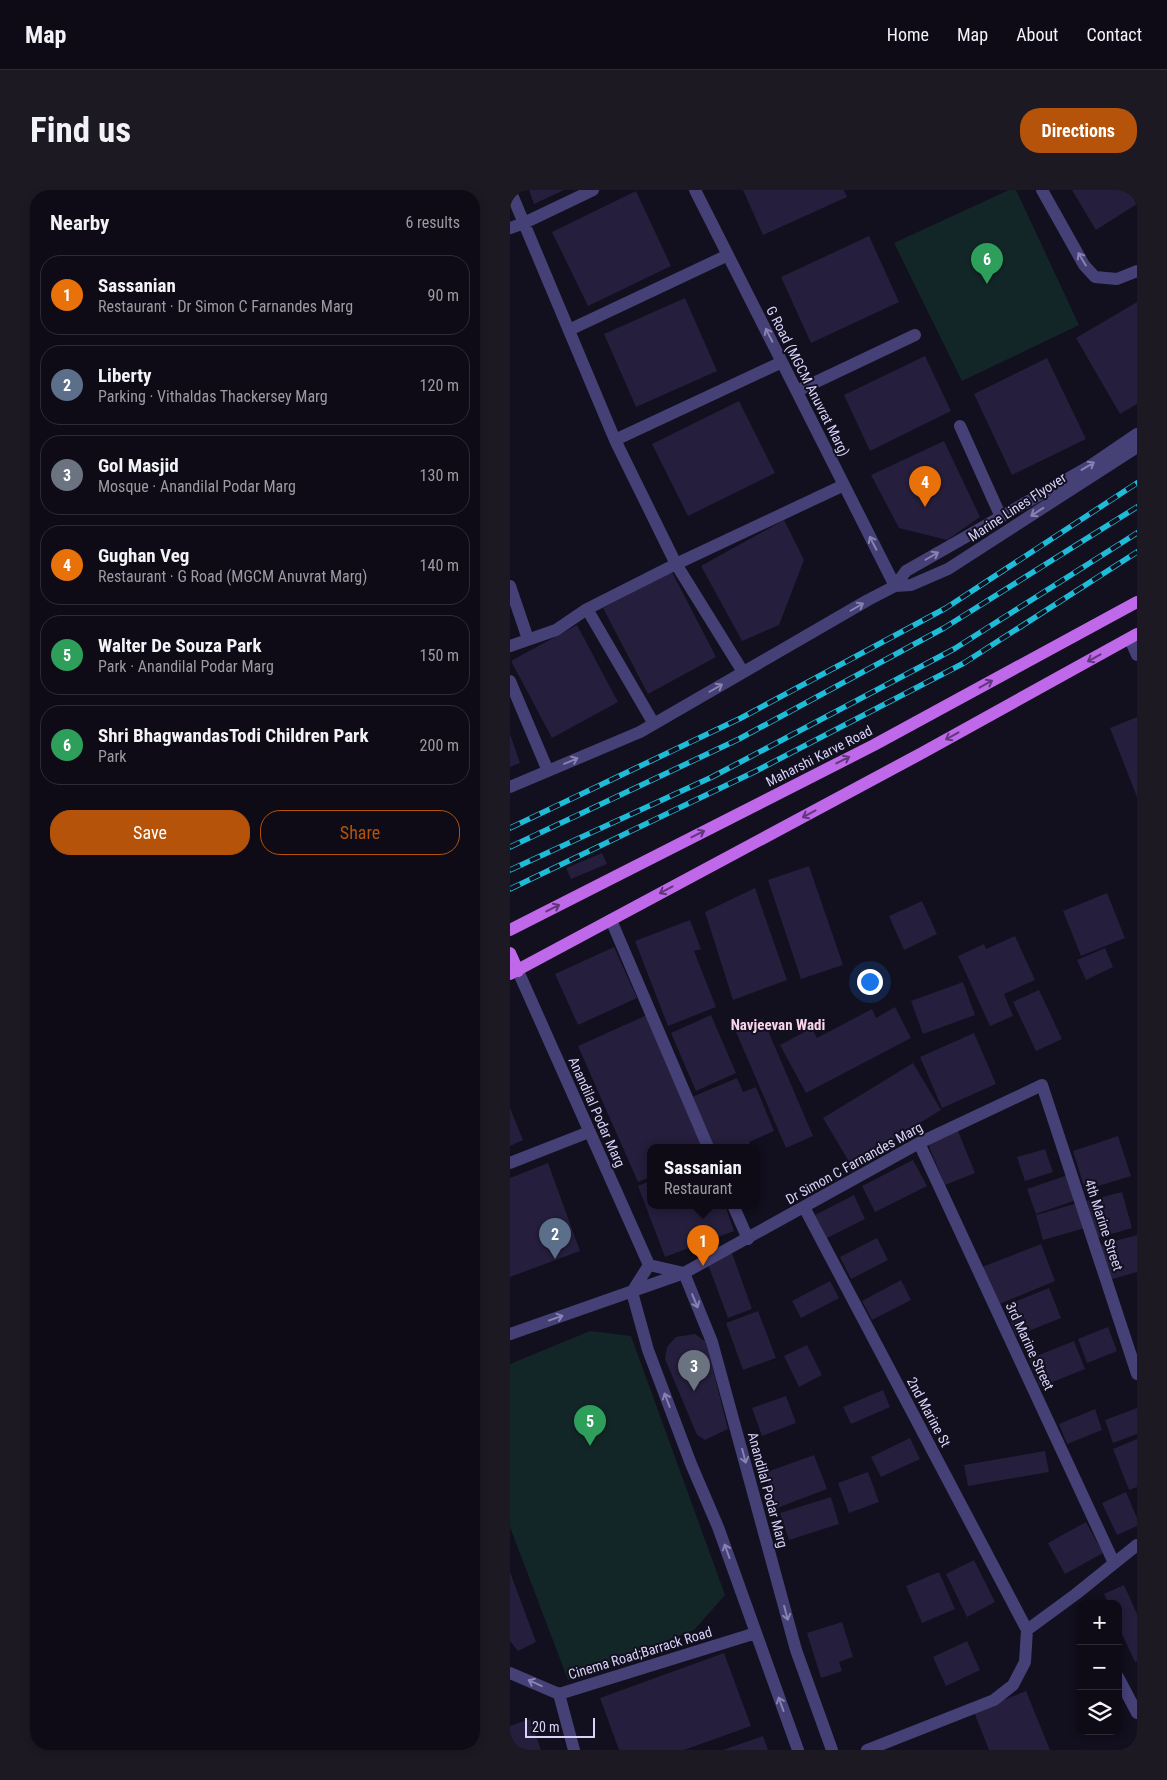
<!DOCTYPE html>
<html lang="en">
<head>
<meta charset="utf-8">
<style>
	:root { --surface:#0e0b16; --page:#1c1923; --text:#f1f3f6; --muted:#9b9ba1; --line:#2e2b35; --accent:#b45309 }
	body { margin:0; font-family:"Roboto Condensed",sans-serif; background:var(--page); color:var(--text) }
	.controls { position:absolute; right:15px; bottom:15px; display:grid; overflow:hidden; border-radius:10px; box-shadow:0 2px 8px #0003 }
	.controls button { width:45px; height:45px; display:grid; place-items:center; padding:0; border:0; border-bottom:1px solid var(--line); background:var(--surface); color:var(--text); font:25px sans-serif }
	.scale { position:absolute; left:15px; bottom:12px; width:70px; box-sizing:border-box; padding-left:5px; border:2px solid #d8d2f9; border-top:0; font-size:14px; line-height:18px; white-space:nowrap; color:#d8d2f9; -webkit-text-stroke:4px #120f1e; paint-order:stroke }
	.you { position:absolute; left:359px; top:791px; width:18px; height:18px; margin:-12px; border:4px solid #fff; border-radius:50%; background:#1a73e8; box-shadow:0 0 0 8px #1a73e833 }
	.badge { display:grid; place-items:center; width:32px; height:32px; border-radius:50%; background:var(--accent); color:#fff; font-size:16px; font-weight:700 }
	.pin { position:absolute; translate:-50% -41px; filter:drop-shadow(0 1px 2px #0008) }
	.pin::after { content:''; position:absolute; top:26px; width:18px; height:15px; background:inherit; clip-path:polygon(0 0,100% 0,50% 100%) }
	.popup { position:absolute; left:137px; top:954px; width:112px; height:65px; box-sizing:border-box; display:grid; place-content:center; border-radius:10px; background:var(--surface); filter:drop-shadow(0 1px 4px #0005); font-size:16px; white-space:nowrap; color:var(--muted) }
	.popup b { font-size:19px; color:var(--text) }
	.popup::after { content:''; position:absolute; left:50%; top:100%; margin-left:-10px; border:10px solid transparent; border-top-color:var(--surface) }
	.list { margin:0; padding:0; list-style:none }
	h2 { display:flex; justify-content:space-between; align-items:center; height:65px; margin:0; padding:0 20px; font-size:21px }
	h2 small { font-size:16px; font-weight:400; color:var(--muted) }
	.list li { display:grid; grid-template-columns:32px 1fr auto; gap:15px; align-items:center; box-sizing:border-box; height:80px; margin:0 10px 10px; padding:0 10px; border:1px solid var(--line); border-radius:20px }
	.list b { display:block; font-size:19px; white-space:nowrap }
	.list p { margin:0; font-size:16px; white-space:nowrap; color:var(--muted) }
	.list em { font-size:16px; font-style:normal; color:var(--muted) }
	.actions { display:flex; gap:10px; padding:15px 20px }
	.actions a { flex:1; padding:11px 0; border:1px solid var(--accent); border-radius:20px; text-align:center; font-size:18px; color:var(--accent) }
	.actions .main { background:var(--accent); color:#fff }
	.icon { flex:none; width:28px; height:28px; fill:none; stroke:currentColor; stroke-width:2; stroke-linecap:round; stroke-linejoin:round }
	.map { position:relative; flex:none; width:627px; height:1560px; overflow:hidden; border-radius:20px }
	header { display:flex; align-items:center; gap:30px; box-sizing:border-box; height:70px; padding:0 25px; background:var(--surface); border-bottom:1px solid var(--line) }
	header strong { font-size:24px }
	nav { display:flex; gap:28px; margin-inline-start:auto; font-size:18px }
	.intro { display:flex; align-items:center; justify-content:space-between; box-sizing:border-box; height:120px; padding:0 30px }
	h1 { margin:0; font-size:35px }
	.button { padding:12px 22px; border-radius:20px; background:var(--accent); color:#fff; font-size:18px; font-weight:700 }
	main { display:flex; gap:30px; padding:0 30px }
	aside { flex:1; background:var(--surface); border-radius:20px; box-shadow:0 2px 8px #0003 }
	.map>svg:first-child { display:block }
	.green { fill:#132627 }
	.building { fill:#251e3c }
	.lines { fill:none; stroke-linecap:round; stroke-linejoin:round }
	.minor { stroke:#454076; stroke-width:12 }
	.major { stroke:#c068ea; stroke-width:12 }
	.rail-casing { stroke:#1ebcd8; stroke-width:5.5 }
	.rail { stroke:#120f1e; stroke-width:4; stroke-dasharray:11; stroke-linecap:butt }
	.oneway { stroke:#8782b1 }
	.oneway2 { stroke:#60377a }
	.labels { text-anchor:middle; stroke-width:4; stroke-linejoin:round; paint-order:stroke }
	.street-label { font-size:14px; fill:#d8d2f9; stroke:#120f1e }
	.neighbourhood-label { font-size:15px; font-weight:bold; fill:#f9d4e9; stroke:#120f1e }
</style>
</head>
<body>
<header>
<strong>Map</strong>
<nav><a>Home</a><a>Map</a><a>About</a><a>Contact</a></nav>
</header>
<div class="intro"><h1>Find us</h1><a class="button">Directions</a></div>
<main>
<aside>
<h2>Nearby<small>6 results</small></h2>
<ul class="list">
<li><span class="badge" style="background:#e8710a">1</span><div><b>Sassanian</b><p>Restaurant · Dr Simon C Farnandes Marg</p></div><em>90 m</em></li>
<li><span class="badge" style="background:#5c6f8a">2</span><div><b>Liberty</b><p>Parking · Vithaldas Thackersey Marg</p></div><em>120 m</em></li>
<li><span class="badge" style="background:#6b7280">3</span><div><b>Gol Masjid</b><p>Mosque · Anandilal Podar Marg</p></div><em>130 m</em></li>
<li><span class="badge" style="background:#e8710a">4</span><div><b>Gughan Veg</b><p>Restaurant · G Road (MGCM Anuvrat Marg)</p></div><em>140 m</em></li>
<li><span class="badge" style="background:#2e9e5b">5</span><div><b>Walter De Souza Park</b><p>Park · Anandilal Podar Marg</p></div><em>150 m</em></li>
<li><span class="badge" style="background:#2e9e5b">6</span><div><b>Shri BhagwandasTodi Children Park</b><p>Park</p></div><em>200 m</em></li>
</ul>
<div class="actions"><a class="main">Save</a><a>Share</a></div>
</aside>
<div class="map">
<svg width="627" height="1560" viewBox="0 0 627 1560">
	<rect width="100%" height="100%" fill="#120f1e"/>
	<path class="green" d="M499,0H506L569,135L452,191L384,53Z
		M80,1141L121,1146L215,1405L184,1440L58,1490L0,1337V1174Z"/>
	<path class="building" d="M19,0H54L24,14Z
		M233,0H334L337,7L253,45Z
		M562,0H627V14L586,40Z
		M126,1L161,76L78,116L42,42Z
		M359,46L389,112L301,153L271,87Z
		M175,108L207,181L126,217L94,144Z
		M627,112V214L610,224L566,148Z
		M415,166L441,221L360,261L334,205Z
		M537,168L576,249L502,285L464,204Z
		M229,211L265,283L178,326L142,254Z
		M434,251L470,327L437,350L389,338L361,285Z
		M274,330L294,370L269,435L232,451L191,376Z
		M162,382L206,467L138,504L93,418Z
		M67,435L108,512L42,548L1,471Z
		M627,527V607L600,538Z
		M0,544L10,573L0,577Z
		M92,663L97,674L61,689L56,678Z
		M299,676L333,775L291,789L258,690Z
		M245,698L277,790L223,810L195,722Z
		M597,703L615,748L571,766L553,721Z
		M412,711L427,744L394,760L379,726Z
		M180,730L191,759L184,761L206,817L158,836L125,751Z
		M505,746L525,790L494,804L503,826L480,836L448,766L474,754L476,759Z
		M104,757L127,808L68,835L45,784Z
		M595,758L603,777L576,790L567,770Z
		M453,792L465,825L413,844L401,811Z
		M529,800L552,849L526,861L503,812Z
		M385,817L401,848L296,903L270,855L302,838L307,848L362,819L366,828Z
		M137,825L192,957H140V987L128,992L68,856Z
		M201,825L226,883L186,901L161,843Z
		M253,829L303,946L276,958L226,842Z
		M464,843L486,894L432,918L410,867Z
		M403,873L431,920L341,975L313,928Z
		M227,888L233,902L246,897L264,941L239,952L241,957H203L182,907Z
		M0,918L13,950L0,956Z
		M448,941L465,983L435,995L418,954Z
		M608,946L621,986L575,1000L563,961Z
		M535,959L543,982L515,991L507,967Z
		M403,970L417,996L365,1022L352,996Z
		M38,973L70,1061L0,1087V988Z
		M558,985L566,1010L526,1024L517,999Z
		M140,991V1015H215L224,1041L155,1067L128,996Z
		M612,1002L622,1038L588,1048L577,1011Z
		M344,1005L355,1029L317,1048L305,1025Z
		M568,1013L575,1038L533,1050L526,1025Z
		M627,1045V1082L599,1090L590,1055Z
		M367,1048L378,1070L341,1089L330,1067Z
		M531,1054L545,1091L487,1115L472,1077Z
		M222,1063L242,1119L218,1128L197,1072Z
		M391,1090L401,1110L362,1130L352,1111Z
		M320,1091L329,1108L291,1128L282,1111Z
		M539,1098L551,1128L506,1146L494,1116Z
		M248,1121L266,1168L233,1180L216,1133Z
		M598,1137L607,1161L577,1173L568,1149Z
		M185,1144L196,1152L218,1239L195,1250L187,1245L155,1169L157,1157L166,1147Z
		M564,1151L575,1179L530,1197L519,1169Z
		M297,1155L312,1185L289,1197L274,1166Z
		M373,1200L380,1217L341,1234L333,1217Z
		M276,1206L286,1233L252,1246L242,1218Z
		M627,1218V1244L603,1253L595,1230Z
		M585,1219L592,1240L557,1254L549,1234Z
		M400,1248L410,1269L371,1287L361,1267Z
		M627,1249V1297L619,1300L603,1259Z
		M535,1261L539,1282L458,1296L454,1275Z
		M304,1265L317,1299L267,1318L254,1283Z
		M358,1282L369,1312L339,1323L328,1293Z
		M616,1302L627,1328V1336L607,1345L592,1313Z
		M321,1307L329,1334L279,1350L270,1323Z
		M576,1332L593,1363L555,1384L538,1353Z
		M464,1370L485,1412L457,1427L436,1384Z
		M0,1382L26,1452L8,1461L0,1451Z
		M429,1382L445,1419L412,1433L396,1396Z
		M614,1395L627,1424V1471L625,1472L608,1435V1414H599L594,1404Z
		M332,1432L343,1467L329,1472L332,1481L311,1488L297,1443Z
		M457,1451L470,1480L436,1496L423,1467Z
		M214,1463L241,1536L174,1560H109L90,1508Z
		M516,1501L540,1560H479L464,1522Z
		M20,1529L31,1560H0V1536Z
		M253,1546L258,1560H213Z"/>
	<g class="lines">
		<path class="minor" d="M0,0L105,250L272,172
			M185,0L385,396
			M532,0L574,75L585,87L607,89L627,81
			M0,38L14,33L83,0
			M59,140L218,65
			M287,201L405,145
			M450,236L491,327
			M105,250L166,374L233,482
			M0,396L18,449
			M385,396L401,395L438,379L627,257
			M77,419L144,534
			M620,449L627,465
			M0,456L46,440L77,419L166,374L334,295
			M0,491L38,581
			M0,597L130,542L358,410L385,396L396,381L580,276L627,244
			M101,730L198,957
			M8,781L139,1075
			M409,953L604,1373
			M0,973L79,942
			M223,1015L238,1049
			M294,1017L517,1440
			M139,1075L174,1083L202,1152L286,1460L322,1560
			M139,1075L122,1102L138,1160L181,1274L208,1337L288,1560
			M0,1144L174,1083L409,953L532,895L627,1184
			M0,1483L49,1504
			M608,1487L627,1523
			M49,1504L246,1443
			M49,1504L64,1560
			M357,1560L484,1510L503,1495L515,1472L517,1440L566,1404L627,1355"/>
		<path class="major" d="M0,740L364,555L627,412
			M0,763L8,781
			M0,784L412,563L627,444"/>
		<g class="rail-casing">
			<path id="rail" d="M0,638L231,528L436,418L627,293
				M0,657L229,549L434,438L627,317
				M0,680L202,587L444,459L627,343
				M0,699L244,582L454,473L627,362"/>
		</g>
		<use href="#rail" class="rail"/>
	</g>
	<defs><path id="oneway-shaft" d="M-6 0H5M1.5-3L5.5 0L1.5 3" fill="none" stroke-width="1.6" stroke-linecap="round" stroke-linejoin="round" transform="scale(1.25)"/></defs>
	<g class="oneway">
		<use href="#oneway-shaft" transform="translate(572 69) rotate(-121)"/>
		<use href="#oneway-shaft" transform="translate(259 145) rotate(-117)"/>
		<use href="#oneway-shaft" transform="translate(578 276) rotate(-31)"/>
		<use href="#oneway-shaft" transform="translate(527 322) rotate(147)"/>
		<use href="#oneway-shaft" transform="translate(363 353) rotate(-117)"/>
		<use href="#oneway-shaft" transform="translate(422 366) rotate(-30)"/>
		<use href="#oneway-shaft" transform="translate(347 417) rotate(-30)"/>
		<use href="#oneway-shaft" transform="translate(206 498) rotate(-30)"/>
		<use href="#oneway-shaft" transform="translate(61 571) rotate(-23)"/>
		<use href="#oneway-shaft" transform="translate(185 1111) rotate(67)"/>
		<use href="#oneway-shaft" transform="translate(46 1128) rotate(-19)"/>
		<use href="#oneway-shaft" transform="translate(157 1210) rotate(-111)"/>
		<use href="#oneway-shaft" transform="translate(234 1266) rotate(75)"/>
		<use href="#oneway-shaft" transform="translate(217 1361) rotate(-110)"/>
		<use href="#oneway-shaft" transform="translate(276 1423) rotate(75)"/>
		<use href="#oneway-shaft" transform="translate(25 1493) rotate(-156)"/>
		<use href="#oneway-shaft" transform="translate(271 1514) rotate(-110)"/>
	</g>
	<g class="oneway2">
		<use href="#oneway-shaft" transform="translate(584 468) rotate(151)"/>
		<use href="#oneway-shaft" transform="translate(476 494) rotate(-29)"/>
		<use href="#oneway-shaft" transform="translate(442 546) rotate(151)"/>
		<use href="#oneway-shaft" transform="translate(333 570) rotate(-27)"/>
		<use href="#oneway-shaft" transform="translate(299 624) rotate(152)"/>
		<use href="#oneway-shaft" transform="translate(188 644) rotate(-27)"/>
		<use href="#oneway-shaft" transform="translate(156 700) rotate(152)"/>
		<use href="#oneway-shaft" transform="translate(43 718) rotate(-27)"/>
	</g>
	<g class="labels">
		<g class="street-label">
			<text transform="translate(298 191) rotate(63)" y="5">G Road (MGCM Anuvrat Marg)</text>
			<text transform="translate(507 317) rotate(-33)" y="5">Marine Lines Flyover</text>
			<text transform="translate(309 566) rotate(-27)" y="5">Maharshi Karve Road</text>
			<text transform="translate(87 922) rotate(66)" y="5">Anandilal Podar Marg</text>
			<text transform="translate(344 973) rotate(-29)" y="5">Dr Simon C Farnandes Marg</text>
			<text transform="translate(594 1035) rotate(72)" y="5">4th Marine Street</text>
			<text transform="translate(520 1156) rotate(65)" y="5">3rd Marine Street</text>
			<text transform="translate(419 1222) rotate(62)" y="5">2nd Marine St</text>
			<text transform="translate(258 1300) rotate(75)" y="5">Anandilal Podar Marg</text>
			<text transform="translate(130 1463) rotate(-17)" y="5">Cinema Road;Barrack Road</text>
		</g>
		<g class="neighbourhood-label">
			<text x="268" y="840">Navjeevan Wadi</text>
		</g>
	</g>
</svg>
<div class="controls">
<button>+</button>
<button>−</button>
<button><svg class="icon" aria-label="layers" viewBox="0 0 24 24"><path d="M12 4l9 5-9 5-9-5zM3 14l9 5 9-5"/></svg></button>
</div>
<div class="scale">20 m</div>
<div class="you"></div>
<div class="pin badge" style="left:193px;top:1076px;background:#e8710a">1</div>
<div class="popup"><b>Sassanian</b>Restaurant</div>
<div class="pin badge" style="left:45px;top:1069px;background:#5c6f8a">2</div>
<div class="pin badge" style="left:184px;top:1201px;background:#6b7280">3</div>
<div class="pin badge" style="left:415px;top:317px;background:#e8710a">4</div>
<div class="pin badge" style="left:80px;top:1256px;background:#2e9e5b">5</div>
<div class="pin badge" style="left:477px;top:94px;background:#2e9e5b">6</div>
</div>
</main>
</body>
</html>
